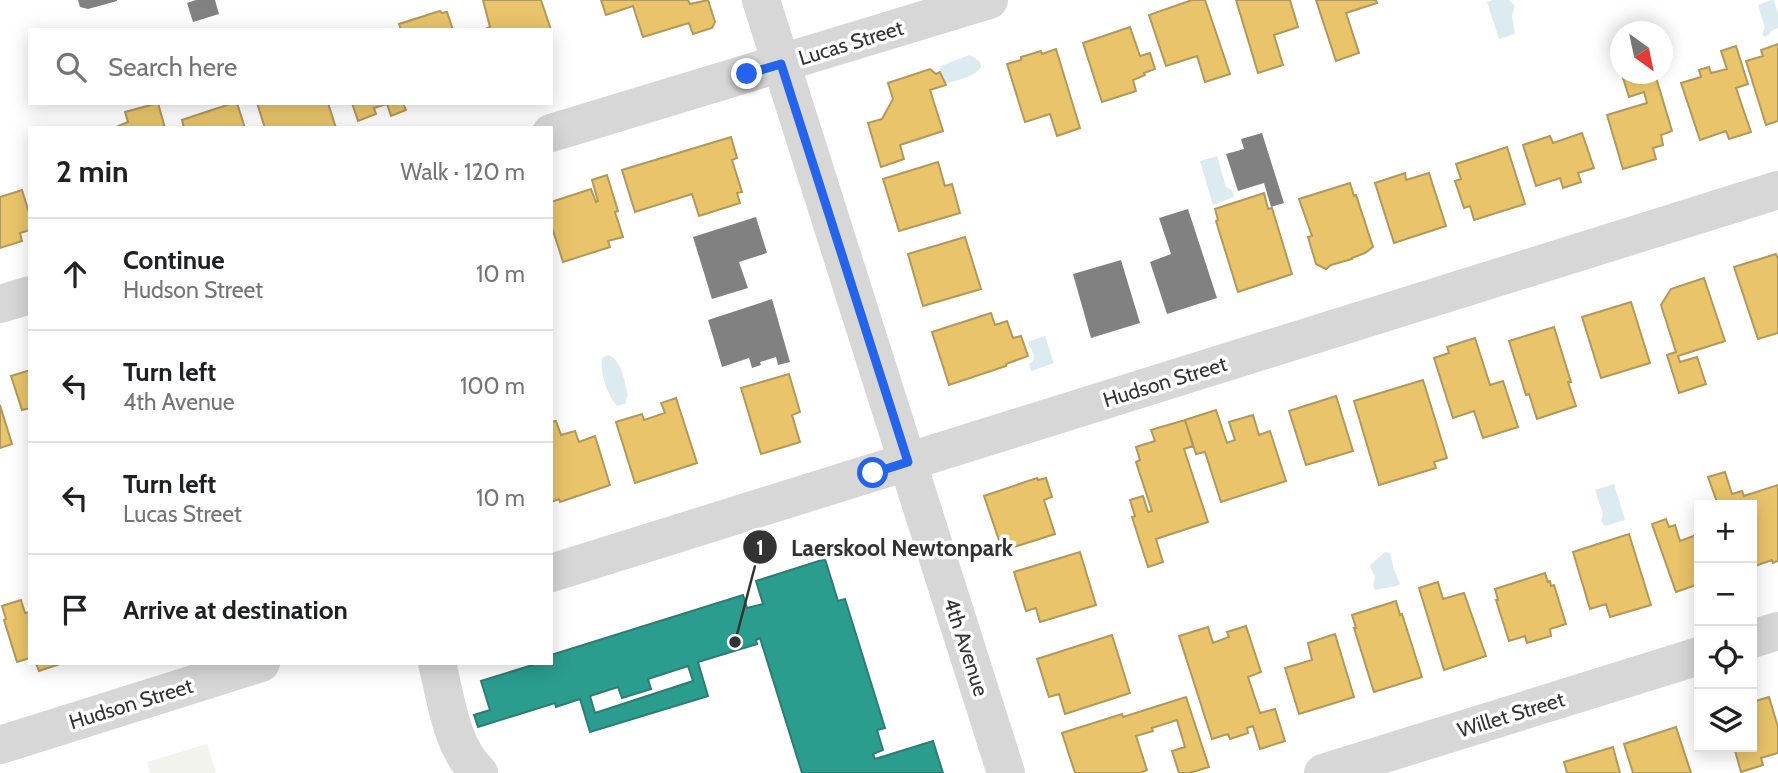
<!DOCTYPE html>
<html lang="en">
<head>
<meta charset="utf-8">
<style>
	:root { --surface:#fff; --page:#f2f2f2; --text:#202124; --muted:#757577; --line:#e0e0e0 }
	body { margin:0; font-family:Cabin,sans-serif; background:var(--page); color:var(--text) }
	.controls { position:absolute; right:21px; bottom:21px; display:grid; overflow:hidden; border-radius:0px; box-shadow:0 4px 18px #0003 }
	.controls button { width:63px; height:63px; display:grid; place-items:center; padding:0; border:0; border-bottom:2px solid var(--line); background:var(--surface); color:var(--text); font:35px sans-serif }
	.compass { position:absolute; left:1610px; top:21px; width:63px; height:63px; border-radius:50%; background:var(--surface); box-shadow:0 4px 18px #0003; rotate:147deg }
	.stop { position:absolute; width:21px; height:21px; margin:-16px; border:5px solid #2563eb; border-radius:50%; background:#fff }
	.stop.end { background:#2563eb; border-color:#fff; box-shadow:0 2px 7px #0008 }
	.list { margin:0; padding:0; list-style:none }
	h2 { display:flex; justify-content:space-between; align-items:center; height:91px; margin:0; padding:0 28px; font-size:30px }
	h2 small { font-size:23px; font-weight:400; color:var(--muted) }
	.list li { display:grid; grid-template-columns:46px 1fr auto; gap:21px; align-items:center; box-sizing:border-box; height:112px; padding:0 28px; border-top:2px solid var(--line) }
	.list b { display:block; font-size:26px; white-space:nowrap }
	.list p { margin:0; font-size:23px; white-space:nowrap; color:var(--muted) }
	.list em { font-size:23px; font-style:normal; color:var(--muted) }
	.icon { flex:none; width:38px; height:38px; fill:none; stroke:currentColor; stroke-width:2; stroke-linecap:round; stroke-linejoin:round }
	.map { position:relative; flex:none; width:1778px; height:773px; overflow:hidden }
	.search { position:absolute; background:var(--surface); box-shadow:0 4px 18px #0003; left:28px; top:28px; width:525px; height:77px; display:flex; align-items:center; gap:18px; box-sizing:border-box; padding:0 24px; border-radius:0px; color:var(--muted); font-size:26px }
	.panel { position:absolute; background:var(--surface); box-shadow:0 4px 18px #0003; left:28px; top:126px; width:525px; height:539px; border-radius:0px }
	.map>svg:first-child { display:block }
	.green { fill:#f1f3ec }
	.water { fill:#dbebef }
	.homes { fill:#e9c46a; stroke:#b2985a; stroke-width:2 }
	.schools { fill:#2a9d8f; stroke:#2d7d73; stroke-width:2; fill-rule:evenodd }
	.building { fill:#818181 }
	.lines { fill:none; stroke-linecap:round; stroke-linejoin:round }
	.minor { stroke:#d7d7d7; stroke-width:38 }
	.route { stroke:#2563eb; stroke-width:9 }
	.labels { text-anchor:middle; stroke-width:7; stroke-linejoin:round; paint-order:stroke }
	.street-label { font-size:21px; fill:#333; stroke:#fff }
	.leader { fill:none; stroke:#333; stroke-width:2.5 }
	.callout-dot { fill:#333; stroke:#fff; stroke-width:2.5 }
	.mark-label { font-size:21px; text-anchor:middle; font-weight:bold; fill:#fff }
	.callout-label { font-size:23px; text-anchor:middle; font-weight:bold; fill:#333; stroke:#fff; stroke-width:7; stroke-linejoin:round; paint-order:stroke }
</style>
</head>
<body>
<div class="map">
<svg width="1778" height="773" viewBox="0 0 1778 773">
	<rect width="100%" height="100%" fill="#fff"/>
	<path class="green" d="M207,744L216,773H150L147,762Z"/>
	<path class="water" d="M1493,0H1509L1515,6L1512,16L1515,34L1499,39L1487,2Z
		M1771,0H1774L1778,14V28L1771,31L1770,34L1765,37L1762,34L1765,28L1758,5Z
		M969,55C1001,68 960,81 946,83L940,69L941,66Z
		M1217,156L1226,187L1232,190L1234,197L1213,205L1200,161Z
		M1045,336L1054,363L1031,371L1029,364L1033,361L1034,355L1028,343L1030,341Z
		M608,355C622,360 624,380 628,395L627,396L625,404L617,406C607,394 600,374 602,358Z
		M1614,484L1625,520L1605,526L1601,521L1603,514L1595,490Z
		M1385,552L1390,553L1394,570L1400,584L1397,586L1375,590L1373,586L1375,576L1371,569L1370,565Z"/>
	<path class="homes" d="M483,0H541L551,30H483L490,27Z
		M601,0H688L690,4L708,0L715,22L712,28L693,34L689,23L643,37L633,6L606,15Z
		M1192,0H1205L1230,74L1205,82L1197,56L1166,66L1149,15Z
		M1236,0H1290L1298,27L1274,35L1283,65L1258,73Z
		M1316,0H1376L1377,3L1346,13L1359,53L1336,61Z
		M440,11L442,13L447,12L453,30H401L399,24Z
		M1130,27L1140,56L1150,53L1155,69L1144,73L1145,75L1133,80L1136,91L1102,102L1083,43Z
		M1778,44V121L1766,125L1746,61L1763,56L1761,50Z
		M1736,46L1748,84L1736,88L1751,132L1729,139L1726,131L1700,140L1681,83L1701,77L1699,70L1709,67L1711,73L1727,69L1721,51Z
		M1056,49L1080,128L1057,136L1050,114L1025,122L1007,64L1021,60V57L1041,51L1042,54Z
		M930,69L936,74L940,72L946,85L930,90L943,131L900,145L904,159L881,167L868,123L882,119L893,99L888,83Z
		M1636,74H1655L1672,131L1661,135L1663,145L1653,148L1656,159L1623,169L1607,115L1647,103L1644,92L1629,97L1623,78Z
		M158,103L165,128H114L128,122L125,112Z
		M233,103H237L245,128H184L182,120Z
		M257,103H328L336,128H265Z
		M352,103H403L406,110L391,116L387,104L374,108L376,114L358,121Z
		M1582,133L1594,168L1578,173L1581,182L1563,188L1560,178L1536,186L1523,145L1550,136L1553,143Z
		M731,137L737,158L732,160L742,192L737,193L740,203L699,216L692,194L635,212L622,170Z
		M1507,147L1525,204L1474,220L1470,206L1464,208L1455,181L1461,179L1456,164Z
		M938,162L945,186L952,184L960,213L899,231L883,179Z
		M1405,173L1406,180L1429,173L1446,226L1394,243L1375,183Z
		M607,175L618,211L615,212L623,237L608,241L610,247L563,262L551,224V202L591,189L596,202L598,201L592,180Z
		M1350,183L1354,196L1356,195L1373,247L1365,253L1352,258V259L1331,265L1326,269L1316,264L1308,237L1312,236L1299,199Z
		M22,190L30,216V230L20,233L22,241L0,248V197Z
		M1264,193L1268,209L1272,208L1292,274L1238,292L1216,221L1218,220L1215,209Z
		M965,237L981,289L923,306L908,254Z
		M1776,254L1778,259V333L1758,339L1734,267Z
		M1704,278L1725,341L1678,356L1680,362L1697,357L1706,384L1679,393L1667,355L1676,352L1661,305L1671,289Z
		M1631,302L1650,363L1601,378L1582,317Z
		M991,313L995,325L1007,321L1013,338L1021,336L1028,356L1006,364V366L949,385L932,332Z
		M1554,327L1571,382H1568L1576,406L1537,419L1529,394L1526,395L1509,341Z
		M1475,338L1490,385L1503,381L1518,427L1483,438L1474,411L1453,418L1434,358L1449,353L1447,347Z
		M30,370V408L22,410L11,376Z
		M789,374L800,412L792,415L800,442L761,454L741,388Z
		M1423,380L1447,458L1434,462L1436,468L1379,485L1354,401Z
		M1336,396L1353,451L1306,465L1289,411Z
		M676,398L697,463L635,483L616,422L642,414L644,420L665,413L661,403Z
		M0,405L12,444L0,448Z
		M1216,410L1227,443L1235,440L1229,422L1253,415L1259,435L1270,431L1286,481L1221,502L1205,452L1196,454L1185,420Z
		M1185,420L1193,446L1184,449L1208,522L1156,539L1163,562L1148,567L1132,517L1135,516L1130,500L1143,496L1148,512L1152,511L1136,462L1140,460L1136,447L1155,441L1151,430Z
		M556,421L561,435L575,431L579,442L595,436L610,485L560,502L559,499L551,502V422Z
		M1725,472L1732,494L1742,491L1744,496L1778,485V561L1773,563L1772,560L1752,567V505H1718L1708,477Z
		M1037,478L1038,480L1046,478L1052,497L1044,500L1055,534L1011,548V546L1002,549L984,496Z
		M1666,519L1669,527L1675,525L1680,541L1699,534V584L1676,592L1652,524Z
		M1629,534L1651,605L1610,617L1606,604L1590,609L1573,552Z
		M1080,552L1096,605L1040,622L1036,608L1026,611L1014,572Z
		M1545,573L1548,582L1550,581L1551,586L1554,585L1566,624L1550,629L1551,636L1527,643L1525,636L1509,641L1496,600H1498L1495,589Z
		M1438,582L1443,599L1464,593L1486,656L1444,670L1419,588Z
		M21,600L25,613L30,612V658L17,662L4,620L6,619L2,606Z
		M1396,601L1400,615L1402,614L1422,677L1374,692L1354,628H1356L1352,615Z
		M1246,626L1261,672L1248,677L1260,713L1275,709L1285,741L1260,749L1253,726L1247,728L1248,733L1230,739L1228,734L1212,739L1179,636L1208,627L1213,643L1229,637L1227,632Z
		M1335,634L1354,697L1299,714L1285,668L1312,660L1308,643Z
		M1112,635L1130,693L1065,714L1059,694L1049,697L1037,659Z
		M36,663H63L39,671Z
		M1186,697L1209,767L1189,773H1179L1172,751L1185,747L1177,720L1152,728L1153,731L1136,736L1147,770L1140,773H1075L1062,733L1122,714L1123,717Z
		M1769,697L1778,727V753L1761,758L1763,765L1741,772L1734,747H1752V702Z
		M1676,727L1691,773H1633L1624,744Z
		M1613,747L1620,773H1567L1564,762Z"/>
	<path class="schools" d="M825,559L838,601L845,599L885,728L877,730L883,750L873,754L875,759L933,741L943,773H802L760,638L756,640L757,644L698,662L708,696L590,732L580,699L556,707L555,703L478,727L474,715L490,710L481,681L539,663H551V655L743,595L747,608L763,604L756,581ZM688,666L693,681L595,713L590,696L618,687L622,698L651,689L648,679Z"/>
	<path class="building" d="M78,0H117V1L88,9L80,7Z
		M196,0H215L219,14L193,22L187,3Z
		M1262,133L1284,203L1271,207L1264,183L1238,191L1226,154L1244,149L1241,139Z
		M1188,209L1217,298L1167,314L1150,262L1171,254L1159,218Z
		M756,217L767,253L739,262L748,288L712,299L693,237Z
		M1121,260L1140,323L1091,338L1073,274Z
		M772,299L790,362L778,365L776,357L760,362L761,365L752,368L749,358L722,367L708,320Z"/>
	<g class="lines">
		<path class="minor" d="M761,0L1006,773
			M551,133L989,0
			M0,304L30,295
			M551,573L1778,190
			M1752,639L1778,631
			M437,663C446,699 451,747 479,773
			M0,745L261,663
			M1323,773L1699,656"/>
	</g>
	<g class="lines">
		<path class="route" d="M747,74L781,64L908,462L873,473"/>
	</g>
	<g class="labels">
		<g class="street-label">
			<text transform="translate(851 43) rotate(-17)" y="7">Lucas Street</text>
			<text transform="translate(1165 382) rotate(-17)" y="7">Hudson Street</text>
			<text transform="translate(966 647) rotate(72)" y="7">4th Avenue</text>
			<text transform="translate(131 704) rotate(-17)" y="7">Hudson Street</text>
			<text transform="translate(1511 715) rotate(-17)" y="7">Willet Street</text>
		</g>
	</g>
	<path class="leader" d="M735 642L760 547"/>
	<g class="callout-dot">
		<circle cx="735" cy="642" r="7"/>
		<circle cx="760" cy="547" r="18"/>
	</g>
	<g class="mark-label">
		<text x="760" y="555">1</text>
	</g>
	<g class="callout-label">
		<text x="902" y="556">Laerskool Newtonpark</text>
	</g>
</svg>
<div class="controls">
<button>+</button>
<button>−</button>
<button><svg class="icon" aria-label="locate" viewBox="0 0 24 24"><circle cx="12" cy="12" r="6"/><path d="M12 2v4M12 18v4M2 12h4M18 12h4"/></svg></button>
<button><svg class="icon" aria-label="layers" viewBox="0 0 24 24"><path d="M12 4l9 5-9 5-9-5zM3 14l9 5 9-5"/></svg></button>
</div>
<svg class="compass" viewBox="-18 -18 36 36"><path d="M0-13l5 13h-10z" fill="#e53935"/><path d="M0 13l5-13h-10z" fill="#757577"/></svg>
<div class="stop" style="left:873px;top:473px"></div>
<div class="stop end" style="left:747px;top:74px"></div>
<div class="search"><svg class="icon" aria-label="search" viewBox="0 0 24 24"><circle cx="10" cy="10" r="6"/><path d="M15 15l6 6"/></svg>Search here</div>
<section class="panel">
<h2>2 min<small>Walk · 120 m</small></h2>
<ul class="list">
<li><svg class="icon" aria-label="ahead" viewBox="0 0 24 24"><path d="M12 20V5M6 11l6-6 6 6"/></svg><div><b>Continue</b><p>Hudson Street</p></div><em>10 m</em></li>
<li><svg class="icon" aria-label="left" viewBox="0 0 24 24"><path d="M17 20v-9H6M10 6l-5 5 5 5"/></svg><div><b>Turn left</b><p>4th Avenue</p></div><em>100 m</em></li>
<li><svg class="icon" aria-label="left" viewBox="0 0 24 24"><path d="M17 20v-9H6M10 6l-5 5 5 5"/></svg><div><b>Turn left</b><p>Lucas Street</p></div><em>10 m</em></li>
<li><svg class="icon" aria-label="arrive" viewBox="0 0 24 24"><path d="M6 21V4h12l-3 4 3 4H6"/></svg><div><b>Arrive at destination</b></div></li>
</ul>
</section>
</div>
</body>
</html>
